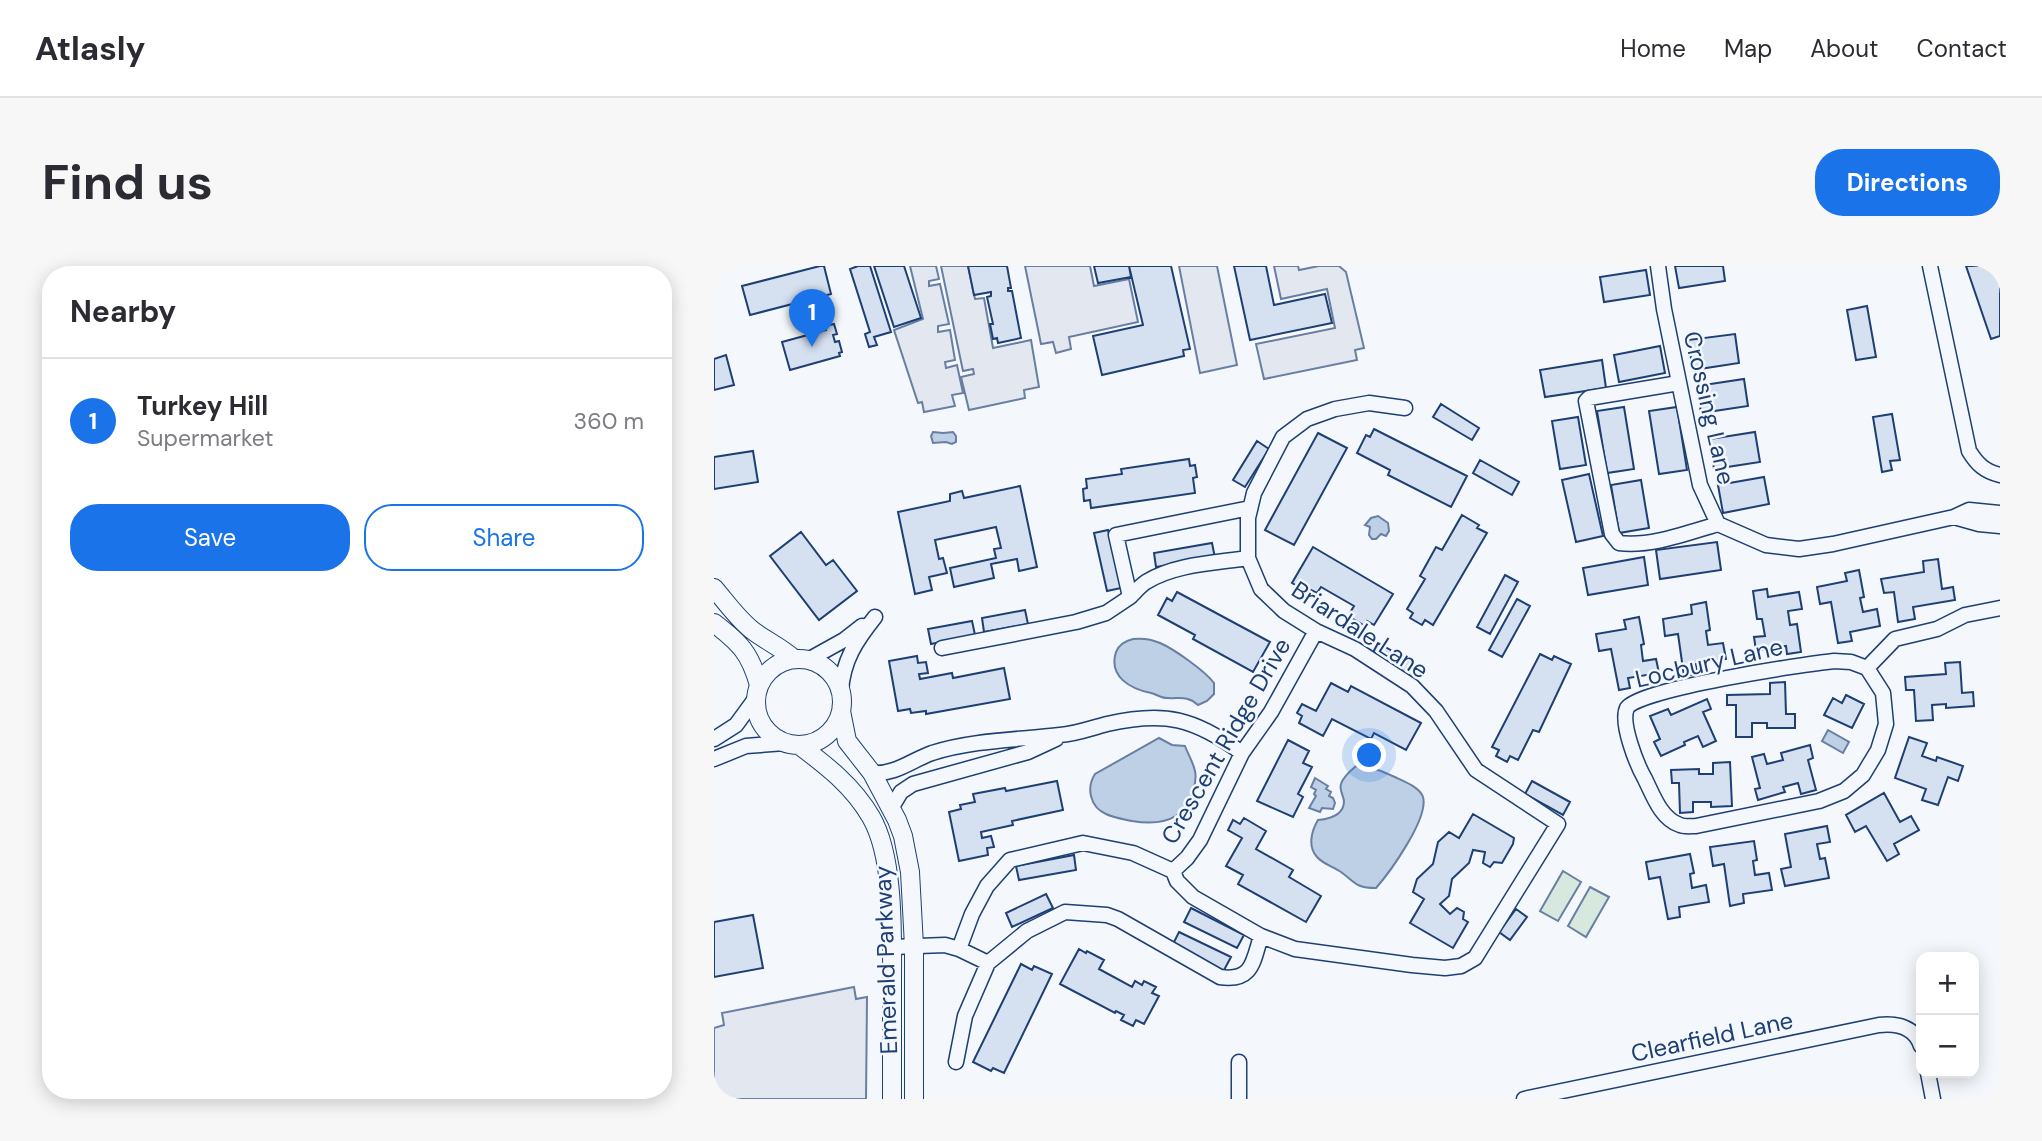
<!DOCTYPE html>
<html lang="en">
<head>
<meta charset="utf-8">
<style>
	:root { --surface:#fff; --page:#f7f7f7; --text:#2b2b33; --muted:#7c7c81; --line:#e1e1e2; --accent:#1a73e8 }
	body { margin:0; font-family:"DM Sans",sans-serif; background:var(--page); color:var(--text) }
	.controls { position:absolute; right:21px; bottom:21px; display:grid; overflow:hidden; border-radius:14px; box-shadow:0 4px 18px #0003 }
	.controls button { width:63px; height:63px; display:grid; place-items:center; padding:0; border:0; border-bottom:2px solid var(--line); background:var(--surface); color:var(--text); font:35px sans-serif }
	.you { position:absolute; left:656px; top:490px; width:24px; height:24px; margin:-18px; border:5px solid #fff; border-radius:50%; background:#1a73e8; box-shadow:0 0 0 10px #1a73e833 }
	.badge { display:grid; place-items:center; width:46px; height:46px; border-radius:50%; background:var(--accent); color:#fff; font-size:23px; font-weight:700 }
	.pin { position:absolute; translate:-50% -58px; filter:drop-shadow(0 2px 4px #0008) }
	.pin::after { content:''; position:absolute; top:37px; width:24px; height:21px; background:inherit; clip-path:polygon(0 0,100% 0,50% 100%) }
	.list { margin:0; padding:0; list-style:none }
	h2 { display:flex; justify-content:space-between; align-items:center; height:91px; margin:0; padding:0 28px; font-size:30px }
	h2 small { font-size:23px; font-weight:400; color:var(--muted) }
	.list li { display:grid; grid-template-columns:46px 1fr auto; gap:21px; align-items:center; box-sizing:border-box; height:126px; padding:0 28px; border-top:2px solid var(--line) }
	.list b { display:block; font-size:26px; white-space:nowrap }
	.list p { margin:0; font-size:23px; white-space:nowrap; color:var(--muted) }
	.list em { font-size:23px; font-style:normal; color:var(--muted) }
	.actions { display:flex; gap:14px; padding:21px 28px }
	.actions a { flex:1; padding:16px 0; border:2px solid var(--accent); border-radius:28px; text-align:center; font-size:24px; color:var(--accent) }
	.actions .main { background:var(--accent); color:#fff }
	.map { position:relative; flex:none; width:1286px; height:833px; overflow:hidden; border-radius:28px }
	header { display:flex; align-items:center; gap:42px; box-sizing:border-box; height:98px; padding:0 35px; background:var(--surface); border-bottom:2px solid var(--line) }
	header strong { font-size:33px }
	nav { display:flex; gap:38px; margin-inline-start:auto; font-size:24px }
	.intro { display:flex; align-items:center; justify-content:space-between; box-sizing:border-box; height:168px; padding:0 42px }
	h1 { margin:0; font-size:49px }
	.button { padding:18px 32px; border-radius:28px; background:var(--accent); color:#fff; font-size:24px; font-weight:700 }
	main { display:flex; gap:42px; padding:0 42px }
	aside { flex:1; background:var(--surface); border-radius:28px; box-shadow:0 4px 18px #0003 }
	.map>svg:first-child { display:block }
	.green { fill:#d7e8df; stroke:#687fa3; stroke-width:2 }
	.parking { fill:#e3e8f0; stroke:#687fa3; stroke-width:2 }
	.water { fill:#bed0e5; stroke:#687fa3; stroke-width:2 }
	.building { fill:#d5e0f0; stroke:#1d3f73; stroke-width:2 }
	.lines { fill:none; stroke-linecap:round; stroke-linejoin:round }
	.minor-casing { stroke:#1d3f73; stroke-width:17 }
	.major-casing { stroke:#1d3f73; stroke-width:20 }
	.minor { stroke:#f4f7fb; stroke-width:14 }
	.major { stroke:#f4f7fb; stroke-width:18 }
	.labels { text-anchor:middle; stroke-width:5; stroke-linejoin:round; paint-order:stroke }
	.street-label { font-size:24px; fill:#1d3f73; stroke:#f4f7fb }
</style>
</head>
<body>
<header>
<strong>Atlasly</strong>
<nav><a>Home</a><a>Map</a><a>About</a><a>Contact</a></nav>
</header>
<div class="intro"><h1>Find us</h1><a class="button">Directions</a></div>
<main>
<aside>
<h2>Nearby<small></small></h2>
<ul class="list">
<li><span class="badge">1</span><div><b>Turkey Hill</b><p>Supermarket</p></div><em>360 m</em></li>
</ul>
<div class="actions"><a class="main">Save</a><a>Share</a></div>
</aside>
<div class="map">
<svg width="1286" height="833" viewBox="0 0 1286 833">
	<rect width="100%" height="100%" fill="#f4f7fb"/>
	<path class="green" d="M849,605L867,616L844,655L826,645Z
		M876,621L895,631L872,671L854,660Z"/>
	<path class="parking" d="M196,0H222L225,13L215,15V20L226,18L235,58L224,60V66L236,64L241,94L231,96L232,102L243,99L249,127L238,129L241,140L210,146L208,136L204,137L180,64L209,53Z
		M227,0H254L261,33L270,32L279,82L317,74L325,121L310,124L311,132L255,144L247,111L260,108L259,103L249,105Z
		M311,0H376L380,20L415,13L424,56L355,71L357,83L342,87L339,76L327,78Z
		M465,0H503L523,99L486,107Z
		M560,0H584L585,4L605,0H625L632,6L650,82L641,84L643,94L550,113L542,78L621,62L613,23L567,33Z
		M140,721L142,733L153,731L152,833H0V762L10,759L8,747Z"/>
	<path class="water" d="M219,166L229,167L239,166L242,170V176L238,178L232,176L219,177L217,170Z
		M664,250L674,257L675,265L672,270L667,268L662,273H658L655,269L656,261L651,259L657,252Z
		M419,373C428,372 437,373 446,377C460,383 491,405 500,417V428L493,435L484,439C473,429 466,433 453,432C447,432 442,428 437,427C417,423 394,411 402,386C405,378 411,375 419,373Z
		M1114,464L1135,476L1129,487L1108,475Z
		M445,472L458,479L471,480C474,488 479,496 481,505C483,514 480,523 477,531C467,557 442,559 418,555C410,553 400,552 392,548C376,541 372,522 381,508Z
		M642,500C657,500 670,506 683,512C692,516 706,522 709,531C715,552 676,606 662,622C642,622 642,617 627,606C620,601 609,598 603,591C593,580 598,564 604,554C615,553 630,549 630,535C629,528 625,524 627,518C629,511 636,505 642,500Z
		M601,512L614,520L612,523L617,526L615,530L619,532L621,537L619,543L608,542L606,546L595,542L602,530L600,528L602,524L597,521Z"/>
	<path class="building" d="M106,0H110L117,28L36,49L28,20Z
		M144,0H156L177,66L160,71L163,79L155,81L151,68L156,66L136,3Z
		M160,0H190L207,52L180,61Z
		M254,0H293L297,22H294V25H298L307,72L284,77L283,72L279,73L276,58H279L273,31L277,30V26L260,29Z
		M380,0H415L417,11L384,17Z
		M415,0H457L476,83L469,84L470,90L388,109L379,70L429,59Z
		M520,0H552L560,39L611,28L618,57L536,74Z
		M961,0H1009L1011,15L965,22Z
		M1252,0H1286V70L1277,73Z
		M932,4L936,29L890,36L886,11Z
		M1153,40L1162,91L1142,94L1133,44Z
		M120,58L123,68L119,69L121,76L125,75L128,86L125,87L126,90L76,104L68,76L112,64L111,60Z
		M1021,68L1025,97L979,104L974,74Z
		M946,80L951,107L905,116L900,89Z
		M12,89L20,119L0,124V93Z
		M888,94L892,122L831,131L826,104Z
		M1030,113L1034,140L987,147L983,120Z
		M727,138L765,162L758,174L719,151Z
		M910,141L920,203L893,207L883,145Z
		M963,141L973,204L945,208L935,145Z
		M1178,148L1186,194L1176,195L1178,204L1168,206L1159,151Z
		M864,151L872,199L846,203L838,155Z
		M660,163L753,210L737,241L674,209L676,204L643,187L652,169L656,171Z
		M1041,166L1046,196L1000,203L996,173Z
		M604,167L633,182L580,279L551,264Z
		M543,175L555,183L531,221L519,214Z
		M39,185L44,216L0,223V191Z
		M475,193L476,200L481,199L483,211L479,212L481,227L377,242L376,234L370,235L369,223L373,222L372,213L408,208L407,203Z
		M766,194L805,216L798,229L759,207Z
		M875,208L889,270L862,276L848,214Z
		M1050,211L1055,238L1009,247L1004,219Z
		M927,214L935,262L905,267L897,219Z
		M306,220L323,301L305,305L303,293L277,298L280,312L240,321L236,302L282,292L280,283L287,282L282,261L221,274L225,293L229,292L233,307L215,311L218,324L201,328L184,246L236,235V228L248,225L250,232Z
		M748,249L765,259L763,262L773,267L719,359L711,354L708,359L696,352L699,347L693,343L711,313L706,310L722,281L728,284Z
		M394,264L407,322L393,325L380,267Z
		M87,266L112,299L119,294L143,325L105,354L56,290Z
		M1003,276L1007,304L946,313L942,284Z
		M498,277L501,292L442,301L440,287Z
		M599,281L679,328L660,359L653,355L651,360L634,350L640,340L607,321L603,327L597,324L595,327L578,317Z
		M930,291L934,319L874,329L869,302Z
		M1224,293L1228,323L1239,321L1241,334L1199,341L1201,353L1184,356L1180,326L1170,327L1167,313L1210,306L1209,295Z
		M1145,304L1150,331L1146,332L1149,346L1163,343L1166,360L1136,366L1138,375L1124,377L1117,336L1106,338L1103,321L1133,315L1131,307Z
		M791,309L804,316L776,368L763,361Z
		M1053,323L1054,331L1085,326L1088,343L1074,345L1076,359L1083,358L1087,386L1073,388L1072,380L1042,385L1040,371L1051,370L1048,353H1043L1039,325Z
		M463,326L556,376L539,406L479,373L481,369L444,349L453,332L458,335Z
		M803,333L816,340L788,391L775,384Z
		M992,336L996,364L992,365L994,379L1009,377L1012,393L982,398L983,408L970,410L964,368L951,370L949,353L978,348L977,339Z
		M311,344L314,358L270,366L268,352Z
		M925,351L930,378L927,379L929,395L942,393L945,407L914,412L916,422L905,424L897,383L885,385L882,368L912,363L910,354Z
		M258,355L261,369L217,378L214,363Z
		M664,377L707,401L700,414L657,390Z
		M826,388L838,394L840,390L857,398L825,466L819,464L804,494L796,490L793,496L782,490L785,484L778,481Z
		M203,390L204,397L212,396L214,407L205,408L206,413L238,407L239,412L290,402L296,433L212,448V445L197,447L196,443L184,445L175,395Z
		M1246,396L1248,427L1259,426L1260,440L1232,442V438L1218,439L1219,454L1202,455L1200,424H1192L1191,411L1232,408L1231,397Z
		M1071,416L1072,448H1081V462H1053V457H1038V471H1022V439H1013V429L1056,428V417Z
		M617,417L634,426L637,420L707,457L692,484L660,467L657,473L618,453L609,470L585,457L588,450L583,447L588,438L602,445Z
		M1132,429L1150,438L1138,462L1110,449L1119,432L1128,437Z
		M993,433L997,443L989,446L1002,475L989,481L984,470L970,476L971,479L947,490L940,476L946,473L936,450L954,443L957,449Z
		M1195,471L1213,477L1208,490L1222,495L1223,491L1249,500L1244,515L1234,511L1224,539L1208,534L1212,523L1181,512Z
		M574,474L595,485L589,497L598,501L584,528L589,531L579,551L543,535Z
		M1096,479L1099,492L1094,494L1102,524L1087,528L1084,517L1069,521L1071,526L1044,534L1041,523L1046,522L1038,491L1050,488L1053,498L1069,494L1067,487Z
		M1016,496L1018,540L997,541V536H979V546L966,547L965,517H958L957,504L985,503V508H999V497Z
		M343,515L349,544L298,555L299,559L267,566L268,572L277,570L280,581L273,582L274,589L245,595L235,546L247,543L246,539L261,536L259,528L291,522L292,525Z
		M818,515L856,536L849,549L811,528Z
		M1170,527L1186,556L1197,550L1205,564L1180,578L1185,588L1173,595L1152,560L1141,566L1132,549Z
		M759,548L800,572L799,578L788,597L780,596L776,601L769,597L771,586L759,584L755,597L738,613L735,630L726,638L736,648L743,642L750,646L749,653L754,656L739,682L696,657L710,633L699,626L703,613L719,598L724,576L735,566L745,572Z
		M530,552L552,565L542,583L579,604L575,611L607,630L592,656L524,618L529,609L512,600L528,572L514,564L519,554L526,558Z
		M1113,560L1116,576L1103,578L1106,593L1111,592L1115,612L1071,620L1067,603L1077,601L1071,568Z
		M1040,575L1043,594L1039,595L1041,609L1055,607L1058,624L1029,628L1030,637L1016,640L1010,598L999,600L996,581Z
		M976,588L980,607L976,608L978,622L992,619L995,636L965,641L966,651L954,653L946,611L935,613L932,596Z
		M360,589L362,604L305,614L302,600Z
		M332,628L339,642L298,661L292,647Z
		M477,642L530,669L523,682L470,656Z
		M802,643L813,651L796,674L785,666Z
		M39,649L49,702L0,711V656Z
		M465,666L517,691L509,706L458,680Z
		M365,683L372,687L373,685L390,694L385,703L418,721L421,715L428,719L430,715L442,721L438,727L445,730L430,758L422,754L419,760L407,754L410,749L402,745L401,747L346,718Z
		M307,698L318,704L320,700L338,708L290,807L279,802L277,805L259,796Z"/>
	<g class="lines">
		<g class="minor-casing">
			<path id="minor" d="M944,0L950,43L986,219L1004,258L1052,279L1085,283L1119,278L1240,251L1255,244L1286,247
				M1216,0L1255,185C1263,198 1270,205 1286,209
				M965,117L875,132L872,135L898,268L905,277C937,281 973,267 1004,258
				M1240,251L1265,258L1286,260
				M416,331C421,326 426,320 432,316C461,298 501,297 534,292
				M228,382L362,356L392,347L416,331L402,269L536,242
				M94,394L130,374L148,360
				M1120,395L1137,396L1153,402L1169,427L1172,458L1164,484L1149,509L1130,525L1105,535L982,560C977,560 970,561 966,559C947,553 939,529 931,513C923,499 906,457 913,442C924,423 1091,398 1120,395Z
				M1153,402L1181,373L1223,363L1251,349L1286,342
				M127,425C129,394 142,375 161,351
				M0,473L22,459L41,433
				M0,493L32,480L71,477
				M158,507C181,509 198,494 218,487C259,474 303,474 346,469C362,468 377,462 393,458C451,445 480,452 528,487
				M178,541L187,526L199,518L314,486L342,473
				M459,605L473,592L486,574L528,487L557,446L602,365
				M178,681L231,679L245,683L274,697L313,665L351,646L393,649L404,653L506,711C539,716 539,695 547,670
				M245,683L258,648L273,620L296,594L369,577L419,587L459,605L463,615L479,631L547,670L581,683L698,699L731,702L747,700L761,692L844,558L762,504L722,445L698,420L641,383L602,365L570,345L547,323L534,292V252L540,227L569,171L593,153L621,143L655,137L691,142
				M242,796L251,750L274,697
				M525,796V833
				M1214,807L1219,833
				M810,833L1165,759C1183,757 1201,761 1207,780"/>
		</g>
		<g class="major-casing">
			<path id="major" d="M0,322C12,336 23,352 38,364C52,375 67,381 80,393
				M0,357C26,377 36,387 45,419
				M42 436a43 43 0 1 1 86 0a43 43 0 1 1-86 0Z
				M127,445L133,475L158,507L183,554L189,570L196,606L200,680V833
				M85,479C113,500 139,520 157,551C181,592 178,672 178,720C178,758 178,795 178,833"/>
		</g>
		<use href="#minor" class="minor"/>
		<use href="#major" class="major"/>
	</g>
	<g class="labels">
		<g class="street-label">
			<text transform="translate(995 142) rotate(77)" y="8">Crossing Lane</text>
			<text transform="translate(646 364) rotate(33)" y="8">Briardale Lane</text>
			<text transform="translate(995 397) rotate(-13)" y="8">Locbury Lane</text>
			<text transform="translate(512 475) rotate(-60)" y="8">Crescent Ridge Drive</text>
			<text transform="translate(172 694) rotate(-92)" y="8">Emerald Parkway</text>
			<text transform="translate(998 771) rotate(-12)" y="8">Clearfield Lane</text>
		</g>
	</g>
</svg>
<div class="controls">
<button>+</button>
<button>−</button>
</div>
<div class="you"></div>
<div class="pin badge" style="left:98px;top:81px">1</div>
</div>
</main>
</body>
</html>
